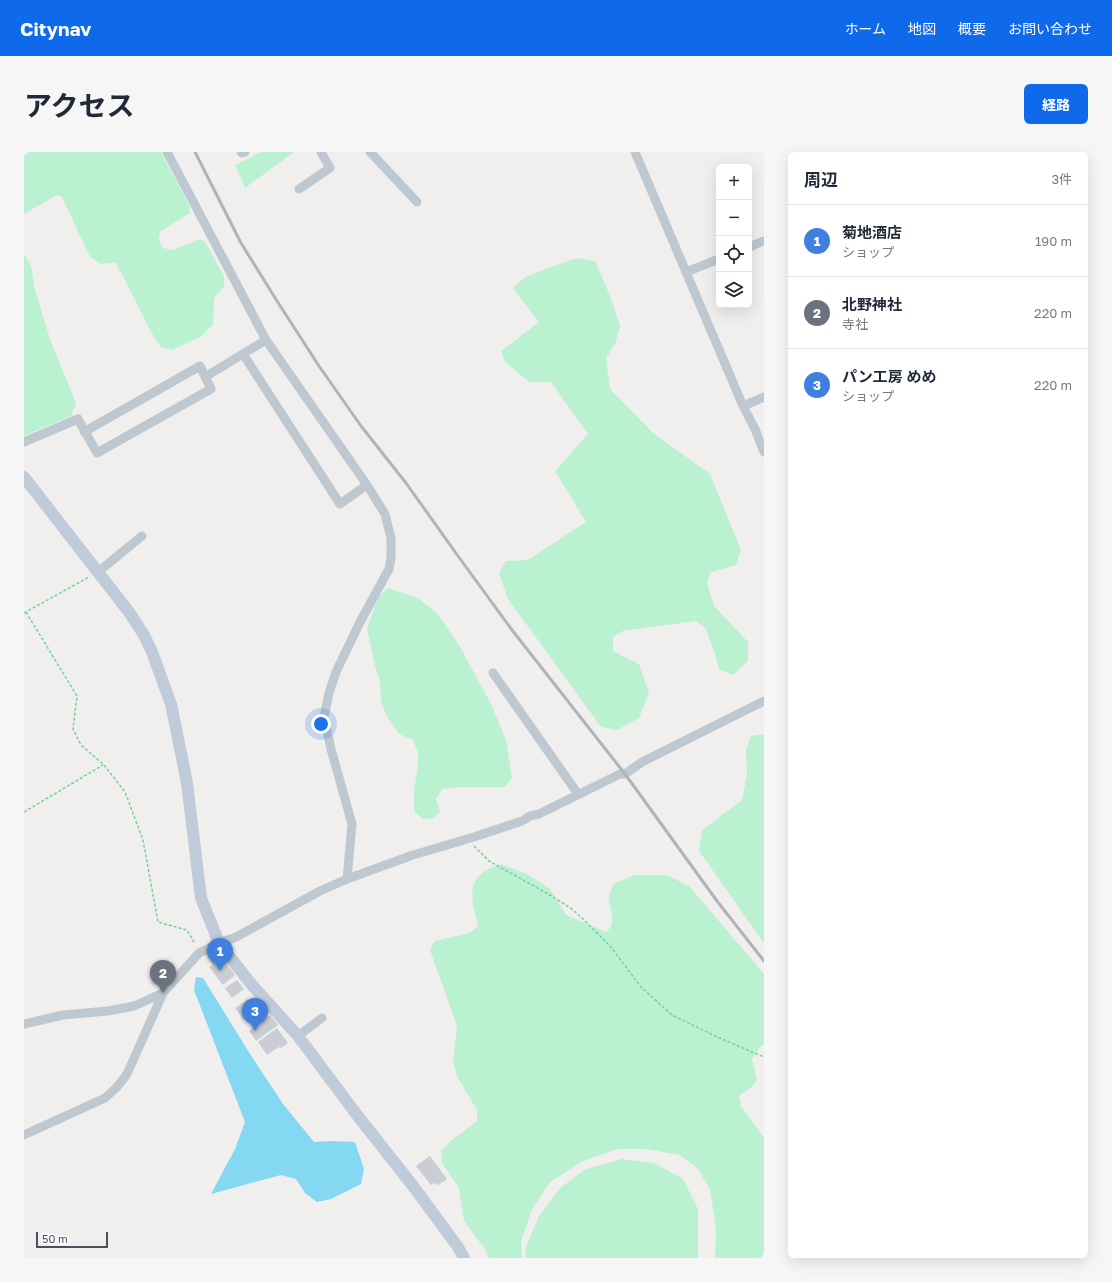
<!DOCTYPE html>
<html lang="ja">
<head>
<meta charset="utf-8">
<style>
	:root { --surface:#fff; --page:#f6f6f7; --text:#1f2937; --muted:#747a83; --line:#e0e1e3; --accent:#0e6aeb }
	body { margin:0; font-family:"Golos Text","Noto Sans JP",sans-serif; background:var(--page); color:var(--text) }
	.controls { position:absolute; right:12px; top:12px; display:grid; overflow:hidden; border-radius:6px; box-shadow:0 4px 16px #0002 }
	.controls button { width:36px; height:36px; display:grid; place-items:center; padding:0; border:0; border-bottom:1px solid var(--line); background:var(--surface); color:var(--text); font:20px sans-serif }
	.scale { position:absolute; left:12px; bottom:10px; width:72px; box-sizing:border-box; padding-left:4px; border:2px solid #45515d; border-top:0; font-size:11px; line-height:14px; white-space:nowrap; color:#45515d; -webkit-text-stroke:3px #fff; paint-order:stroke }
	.you { position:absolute; left:297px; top:572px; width:14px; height:14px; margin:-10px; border:3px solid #fff; border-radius:50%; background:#1a73e8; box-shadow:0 0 0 6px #1a73e833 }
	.badge { display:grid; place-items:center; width:26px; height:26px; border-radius:50%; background:var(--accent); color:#fff; font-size:13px; font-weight:700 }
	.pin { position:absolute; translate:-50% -33px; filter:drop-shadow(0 1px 2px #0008) }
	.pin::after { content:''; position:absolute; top:21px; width:14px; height:12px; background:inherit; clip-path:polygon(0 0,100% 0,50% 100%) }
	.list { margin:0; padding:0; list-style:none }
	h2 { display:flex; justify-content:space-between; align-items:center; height:52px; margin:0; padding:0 16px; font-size:17px }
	h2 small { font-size:13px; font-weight:400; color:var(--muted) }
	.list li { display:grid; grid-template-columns:26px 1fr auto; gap:12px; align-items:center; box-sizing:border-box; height:72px; padding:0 16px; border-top:1px solid var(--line) }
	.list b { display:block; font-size:15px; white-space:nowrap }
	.list p { margin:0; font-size:13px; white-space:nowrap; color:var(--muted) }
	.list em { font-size:13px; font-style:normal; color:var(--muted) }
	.icon { flex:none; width:22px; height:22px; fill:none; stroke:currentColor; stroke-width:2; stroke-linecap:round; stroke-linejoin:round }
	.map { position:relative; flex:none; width:740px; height:1106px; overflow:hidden; border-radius:6px }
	header { display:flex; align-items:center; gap:24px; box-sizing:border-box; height:56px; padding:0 20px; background:var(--accent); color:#fff }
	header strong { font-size:19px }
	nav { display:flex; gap:22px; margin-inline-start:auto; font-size:14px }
	.intro { display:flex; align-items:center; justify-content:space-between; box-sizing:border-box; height:96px; padding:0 24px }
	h1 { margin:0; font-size:28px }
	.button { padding:10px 18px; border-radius:6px; background:var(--accent); color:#fff; font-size:14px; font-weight:700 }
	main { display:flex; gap:24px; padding:0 24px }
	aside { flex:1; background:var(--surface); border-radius:6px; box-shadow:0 4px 16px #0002 }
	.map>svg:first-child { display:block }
	.green { fill:#baf1d0 }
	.water { fill:#84d8f1 }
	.building { fill:#cacdd3 }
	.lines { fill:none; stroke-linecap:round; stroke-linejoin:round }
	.path { stroke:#70d1a3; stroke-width:1.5; stroke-dasharray:3 2; stroke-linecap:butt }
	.street { stroke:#bec8d1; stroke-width:9 }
	.secondary { stroke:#c0cbd9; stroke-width:12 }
	.rail { stroke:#b0b3b9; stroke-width:3 }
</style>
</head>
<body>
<header>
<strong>Citynav</strong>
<nav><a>ホーム</a><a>地図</a><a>概要</a><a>お問い合わせ</a></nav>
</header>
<div class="intro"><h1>アクセス</h1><a class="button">経路</a></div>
<main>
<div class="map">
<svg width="740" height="1106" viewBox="0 0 740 1106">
	<rect width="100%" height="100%" fill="#f1eeee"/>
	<path class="green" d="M5,0H137L166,55V61L136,80L135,88L139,96L149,98L175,87L181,90L200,124V135L190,146L189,172L178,184L148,198L137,195L131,187L92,111H83L77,112L66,105L38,45L33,43L0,62V3Z
		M237,0H270L221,36L211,13Z
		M0,102L7,114L11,138L27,190L52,251L47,264L0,284Z
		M552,106L571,109L586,144L596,174L591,192L582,206L586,237L629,281L686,322L717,398L712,413L687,420L683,431L690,454L724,490V509L709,523L695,517L692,505L682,477L672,469L599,479L589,485V499L615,512L625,541L615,566L593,578L577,575L484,447L475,421L482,409L504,408L562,370L531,319L564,282L527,230H505L481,210L477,199L515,170L489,136L501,125Z
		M364,436L394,446L412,460L435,493L468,554L482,588L488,626L481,635H439L418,637L412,647L416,659L410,666L399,667L390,659V639L394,614V601L389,588L375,582L363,564L357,550L356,530L350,510L343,477L354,445Z
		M740,582V791L675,699L678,678L718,648L723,623L722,597L727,584Z
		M477,712L503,722L525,736L542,763L582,780C594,771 585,757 585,745C585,741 588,736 589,732L611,723H643L665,734L740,822V892L736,895L728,907L733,928L728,935L715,944L717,954L740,986V1106H691L692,1078L686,1037L674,1017L656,1003L621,997H593L557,1010L526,1030L508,1057L497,1090L498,1106H465L461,1097L440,1069L435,1036L418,1011L417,998L428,988L453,969V958L433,924L429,909L433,874L406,798L411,789L446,781L454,774C451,758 442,738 455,724C459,718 470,715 477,712Z
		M598,1007L630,1011L659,1027L674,1057V1106H502L501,1097L515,1064L536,1036L562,1017Z"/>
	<path class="water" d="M172,825L179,826L226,902L259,952L290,990L308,989L331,990L340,1017L337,1032L307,1047L293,1050L281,1041L272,1027L257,1023L187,1042L211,997L221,970L170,838Z"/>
	<path class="building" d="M195,802L211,823L199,833L185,815L189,813L186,808Z
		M213,828L220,837L208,846L201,836Z
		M224,847L233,859L220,868L211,856Z
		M246,863L254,873L232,889L225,879Z
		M253,876L264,891L257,896L255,895L243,903L234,890Z
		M406,1004L423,1027L414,1033L410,1031L407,1033L392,1014Z"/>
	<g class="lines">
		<path class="path" d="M2,460L53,544L49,577L57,593L80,613L101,640L119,688L134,770L163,778L171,792
			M0,461L65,425
			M0,660L79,613
			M450,694L465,709L526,743L548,757L559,767L587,795L617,835L648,863L691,884L740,905"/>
		<path class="street" d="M143,0L242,188L343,333L361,362L367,386V406L365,417L336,470L312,520L305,541L300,565L307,597L328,672L323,727
			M217,0L218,1L221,0
			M346,0L393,50
			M611,0L719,254L731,277L740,300
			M275,37L306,16L297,0
			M725,95L740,89
			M662,120L695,107
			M219,202L316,352L343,333
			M181,225L242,188
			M719,254L740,245
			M0,290L54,267L73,301L187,237L176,214L60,280
			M74,420L118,384
			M469,521L554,642
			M0,872L39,863L84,859L110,854L139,841L175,801L195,791L212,785L296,739L323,727L389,703L450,685L498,669L506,664L515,662L596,622H601L618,610L740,549
			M274,884L298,866
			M0,983L81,946L93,935L103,922L139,841"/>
		<path class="secondary" d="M0,325L105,460L120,483L128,500L147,552L163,631L177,746L195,791L228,833L274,884L333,963L389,1034L434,1095L440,1106"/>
		<path class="rail" d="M171,0L217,91L253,149L295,214L337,274L382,331L434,404L488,478L601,622L693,749L740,809"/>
	</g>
</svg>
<div class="controls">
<button>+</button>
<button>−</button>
<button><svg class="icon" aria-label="locate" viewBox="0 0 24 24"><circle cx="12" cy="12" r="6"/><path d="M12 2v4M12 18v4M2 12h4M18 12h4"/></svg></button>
<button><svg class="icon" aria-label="layers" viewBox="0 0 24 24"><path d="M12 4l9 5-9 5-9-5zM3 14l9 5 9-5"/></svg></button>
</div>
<div class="scale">50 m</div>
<div class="you"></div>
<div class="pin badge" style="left:196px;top:819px;background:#3f7fe0">1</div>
<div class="pin badge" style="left:139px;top:841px;background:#6b7280">2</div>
<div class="pin badge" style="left:231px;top:879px;background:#3f7fe0">3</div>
</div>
<aside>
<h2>周辺<small>3件</small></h2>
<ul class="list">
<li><span class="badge" style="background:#3f7fe0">1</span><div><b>菊地酒店</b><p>ショップ</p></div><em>190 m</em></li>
<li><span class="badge" style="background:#6b7280">2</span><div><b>北野神社</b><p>寺社</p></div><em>220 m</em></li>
<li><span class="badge" style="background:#3f7fe0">3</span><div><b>パン工房 めめ</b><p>ショップ</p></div><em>220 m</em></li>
</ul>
</aside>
</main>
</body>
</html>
